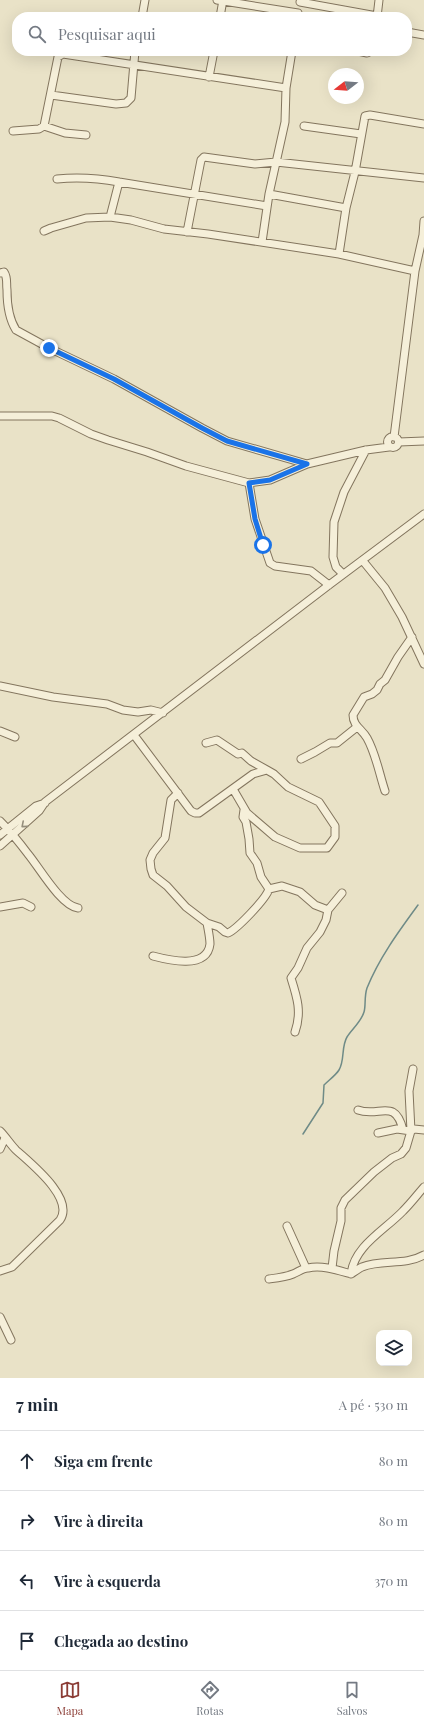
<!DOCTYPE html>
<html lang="pt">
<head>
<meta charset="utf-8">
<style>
	:root { --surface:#fff; --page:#f2f2f3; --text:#1f2937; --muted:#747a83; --line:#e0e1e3; --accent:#8b3c35 }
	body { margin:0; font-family:"Playfair Display",serif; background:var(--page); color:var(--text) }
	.controls { position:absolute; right:12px; bottom:12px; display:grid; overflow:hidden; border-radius:8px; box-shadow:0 4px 16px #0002 }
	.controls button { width:36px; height:36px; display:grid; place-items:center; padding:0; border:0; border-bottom:1px solid var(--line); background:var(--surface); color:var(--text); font:20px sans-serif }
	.compass { position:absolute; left:328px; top:68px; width:36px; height:36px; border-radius:50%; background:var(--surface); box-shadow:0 4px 16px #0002; rotate:253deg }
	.stop { position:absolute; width:12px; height:12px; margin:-9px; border:3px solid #1a73e8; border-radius:50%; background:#fff }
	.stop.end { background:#1a73e8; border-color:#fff; box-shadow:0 1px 4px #0008 }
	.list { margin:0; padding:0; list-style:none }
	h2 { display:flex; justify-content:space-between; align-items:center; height:52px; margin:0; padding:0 16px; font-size:17px }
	h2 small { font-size:13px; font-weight:400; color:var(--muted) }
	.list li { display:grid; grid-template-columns:26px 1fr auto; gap:12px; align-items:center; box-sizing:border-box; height:60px; padding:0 16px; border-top:1px solid var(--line) }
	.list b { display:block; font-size:15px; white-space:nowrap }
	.list em { font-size:13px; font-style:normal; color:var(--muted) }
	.icon { flex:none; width:22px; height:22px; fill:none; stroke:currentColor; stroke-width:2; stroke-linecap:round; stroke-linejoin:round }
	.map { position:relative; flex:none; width:424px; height:1378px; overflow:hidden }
	.search { position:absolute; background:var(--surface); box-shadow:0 4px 16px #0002; left:12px; right:12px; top:12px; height:44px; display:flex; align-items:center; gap:10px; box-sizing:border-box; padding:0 14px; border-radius:16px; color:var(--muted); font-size:15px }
	.sheet { height:292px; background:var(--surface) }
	nav { display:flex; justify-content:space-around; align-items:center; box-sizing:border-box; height:56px; border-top:1px solid var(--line); background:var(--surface); font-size:11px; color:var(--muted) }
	nav a { display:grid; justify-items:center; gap:2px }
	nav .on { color:var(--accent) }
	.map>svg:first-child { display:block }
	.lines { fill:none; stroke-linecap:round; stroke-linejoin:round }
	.stream { stroke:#6f8b87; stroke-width:1.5 }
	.minor-casing { stroke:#83755e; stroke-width:9 }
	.minor { stroke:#f5efd9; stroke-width:7 }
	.oneway { stroke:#958e7c }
	.route { stroke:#1a73e8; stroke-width:5 }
</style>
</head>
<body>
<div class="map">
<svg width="424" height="1378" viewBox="0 0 424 1378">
	<rect width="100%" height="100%" fill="#e9e2c7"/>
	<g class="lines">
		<path class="stream" d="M303,1134L323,1103L324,1085C329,1080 336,1075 339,1070C345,1060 341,1047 347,1037C352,1029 361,1022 364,1012C366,1006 364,997 367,988C379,958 399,931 418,905"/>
		<g class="minor-casing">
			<path id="minor" d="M217,0L298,13
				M300,2L377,16
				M142,17L145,0
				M220,17L223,0
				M377,17L379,0
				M407,32L424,35
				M358,51L367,53L371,51
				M209,77L214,51
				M51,95L116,104L126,103L131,98L135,51
				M44,126L65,133L86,135
				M304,126L361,134
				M13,131L39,129L44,126L58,57L63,54L286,88
				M57,179C78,177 97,178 119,182
				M269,194L346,208
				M110,217L119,182L267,206
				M44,231L51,228L86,218L110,217L131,220L164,229L208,234L339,254L415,271
				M187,232L201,160L204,157L255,164L276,162L424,178
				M262,242L269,194L285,122L286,88L292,51
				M339,254L346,208L355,172L365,116L370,115L424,124
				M0,273L4,272C8,278 6,283 7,290C7,303 9,319 16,330L49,348L114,379L202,428L227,441L307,464
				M0,416H52L59,418L91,434L108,440L147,452L186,466L249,483L270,480L307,464L366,450L389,447
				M387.5 442a5.5 5.5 0 1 1 11 0a5.5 5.5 0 1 1-11 0Z
				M394,437L415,271L423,235L424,221
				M399,442L424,441
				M249,483L255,519L270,563L275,566L311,571L329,585
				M363,561L385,588L402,617L424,664
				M343,574L336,567L333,557L334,522L344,492L366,450
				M0,686L53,697L107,704L123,710L138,712L151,710L163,713
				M0,731L15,737
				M134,735L191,811L195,813H199L253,774L267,770L274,774L288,787L319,802L335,826V837L327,848H300L275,837L247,813L233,789
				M206,743L217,740L238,754L242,753L251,761L267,770
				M301,759L315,752L330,743H337L357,727
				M385,791C379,773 376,754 367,738C362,729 353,726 353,715L364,697L372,694L377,690L380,684L385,680L398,657L412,637
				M178,793L171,800L165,838L153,853L150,860L151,869L153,875L167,886L186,907L207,923L219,927L225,932L228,933C237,929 266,899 269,889L261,877L257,863L250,853L249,839L246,822L243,817L244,810
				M0,821C10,831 19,842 28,854C39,867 61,906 78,908
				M0,835L36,806L45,803
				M0,846L39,811L45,802L329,585L424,514
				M269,889L282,886L300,892L315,905L328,910
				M0,907L23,903L31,907
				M153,956C168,960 207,970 210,944C210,938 208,929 207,923
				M295,1032C302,1012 297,997 291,978L298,968L307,948L320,932L326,920L328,910L342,893
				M358,1110C379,1118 395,1097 403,1130
				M0,1131C6,1137 10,1144 16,1150C30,1163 75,1198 60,1220L12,1267L0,1271
				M378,1133L397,1129L411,1131L414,1129L424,1130
				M0,1149L5,1138
				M287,1226L306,1268
				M332,1268L334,1251L341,1221V1208L345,1200L374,1172L392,1158L401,1154L406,1148L411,1131L409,1091L413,1069
				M351,1274C354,1246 385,1230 403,1211C411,1203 417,1195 424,1187
				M269,1279C277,1278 286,1277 293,1274C298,1272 303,1268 308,1268C322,1265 337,1270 351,1274C354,1272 358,1269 362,1267C382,1259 405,1266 424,1255
				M0,1317L11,1340"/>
		</g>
		<use href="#minor" class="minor"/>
	</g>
	<defs><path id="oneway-chevron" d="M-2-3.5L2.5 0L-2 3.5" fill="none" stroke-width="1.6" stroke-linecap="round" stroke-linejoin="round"/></defs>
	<use class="oneway" href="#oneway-chevron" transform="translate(24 825) rotate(139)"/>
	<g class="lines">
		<path class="route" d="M49,348L114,379L202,428L227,441L307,464L270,480L249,483L255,519L263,545"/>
	</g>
</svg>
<div class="controls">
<button><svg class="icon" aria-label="layers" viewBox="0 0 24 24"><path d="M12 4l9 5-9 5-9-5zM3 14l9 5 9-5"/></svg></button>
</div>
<svg class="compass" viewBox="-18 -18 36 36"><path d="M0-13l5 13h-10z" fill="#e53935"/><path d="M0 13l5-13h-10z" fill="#747a83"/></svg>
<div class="stop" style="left:263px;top:545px"></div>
<div class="stop end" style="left:49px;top:348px"></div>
<div class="search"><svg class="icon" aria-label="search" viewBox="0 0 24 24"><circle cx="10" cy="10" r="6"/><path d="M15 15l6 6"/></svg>Pesquisar aqui</div>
</div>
<section class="sheet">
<h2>7 min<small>A pé · 530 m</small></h2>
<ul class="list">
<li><svg class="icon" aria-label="ahead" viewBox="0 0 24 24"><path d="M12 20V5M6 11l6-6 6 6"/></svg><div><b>Siga em frente</b></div><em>80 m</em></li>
<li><svg class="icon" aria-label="right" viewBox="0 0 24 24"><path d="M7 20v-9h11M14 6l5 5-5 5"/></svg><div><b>Vire à direita</b></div><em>80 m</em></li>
<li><svg class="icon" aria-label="left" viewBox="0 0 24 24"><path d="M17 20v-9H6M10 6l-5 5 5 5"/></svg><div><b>Vire à esquerda</b></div><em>370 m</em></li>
<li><svg class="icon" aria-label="arrive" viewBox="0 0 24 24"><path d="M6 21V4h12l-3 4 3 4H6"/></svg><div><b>Chegada ao destino</b></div></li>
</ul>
</section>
<nav>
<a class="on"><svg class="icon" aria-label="map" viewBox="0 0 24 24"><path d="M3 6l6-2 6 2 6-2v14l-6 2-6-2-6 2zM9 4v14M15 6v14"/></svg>Mapa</a>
<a><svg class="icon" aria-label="directions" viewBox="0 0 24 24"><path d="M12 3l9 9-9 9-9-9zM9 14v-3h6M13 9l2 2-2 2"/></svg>Rotas</a>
<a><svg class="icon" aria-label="saved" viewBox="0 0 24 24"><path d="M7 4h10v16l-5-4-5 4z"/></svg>Salvos</a>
</nav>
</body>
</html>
